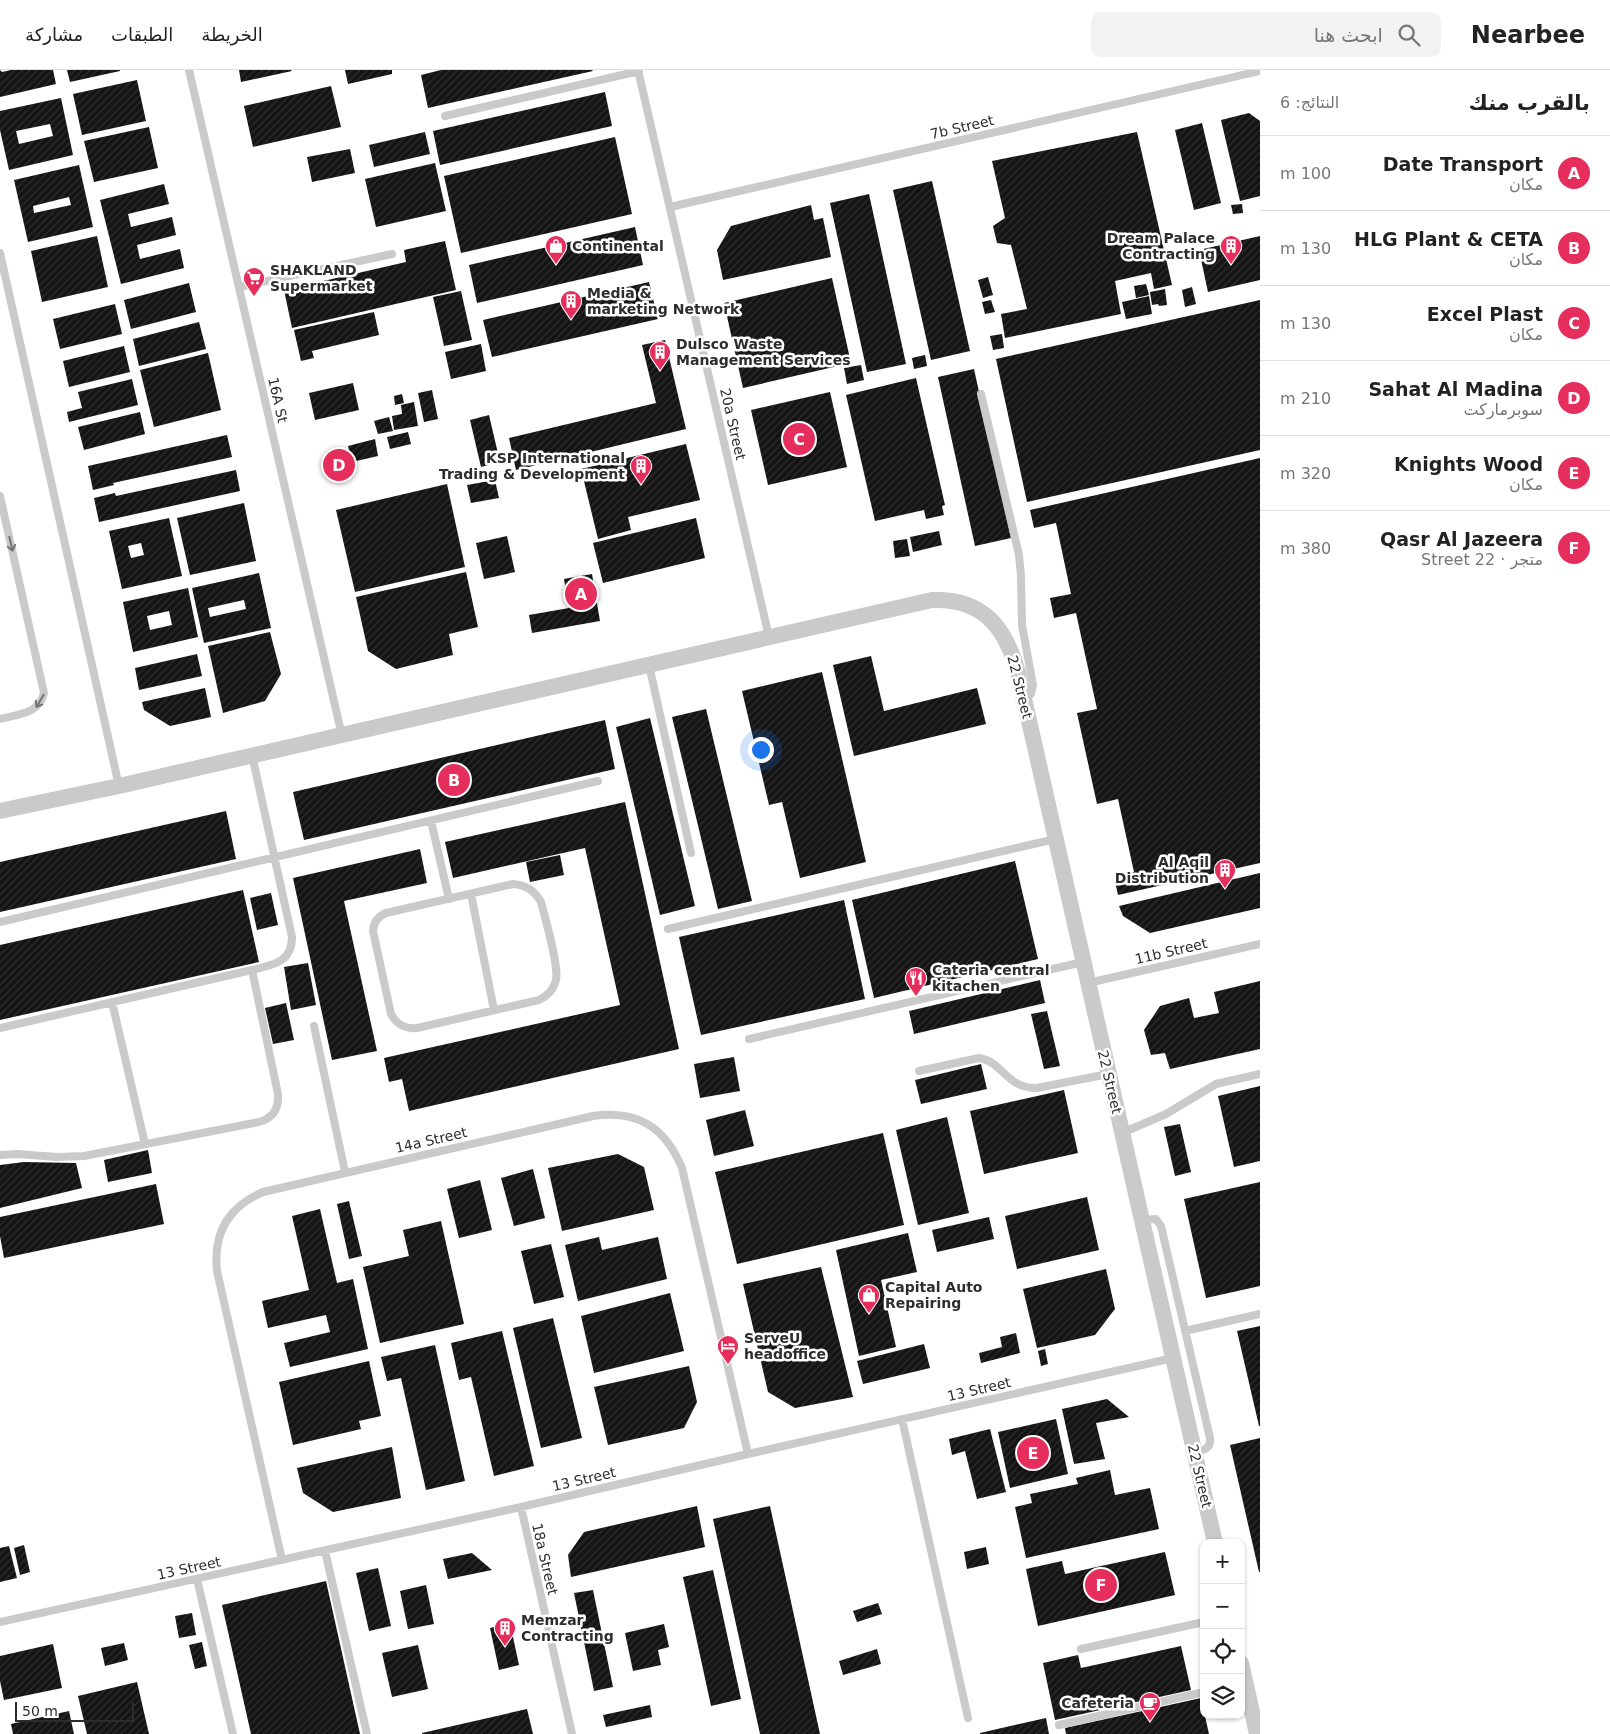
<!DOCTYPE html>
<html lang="ar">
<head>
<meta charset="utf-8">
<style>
	:root { --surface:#fff; --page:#f2f2f2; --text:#222; --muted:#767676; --line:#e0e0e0; --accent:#e62e5c }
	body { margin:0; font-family:"DejaVu Sans",Vazirmatn,sans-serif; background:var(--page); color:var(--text); direction:rtl }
	.controls { position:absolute; right:15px; bottom:15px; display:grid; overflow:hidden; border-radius:10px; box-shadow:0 1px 4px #0004 }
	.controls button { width:45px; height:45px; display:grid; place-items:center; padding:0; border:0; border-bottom:1px solid var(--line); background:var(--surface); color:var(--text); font:25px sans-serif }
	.scale { position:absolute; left:15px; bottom:12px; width:119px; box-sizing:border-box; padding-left:5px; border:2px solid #2d2d2d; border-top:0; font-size:14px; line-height:18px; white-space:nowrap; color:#2d2d2d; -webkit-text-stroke:4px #fff; paint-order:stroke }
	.you { position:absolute; left:760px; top:679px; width:18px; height:18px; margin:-12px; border:4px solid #fff; border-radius:50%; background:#1a73e8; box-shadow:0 0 0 8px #1a73e833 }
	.badge { display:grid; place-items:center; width:32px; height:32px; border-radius:50%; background:var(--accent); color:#fff; font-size:16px; font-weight:700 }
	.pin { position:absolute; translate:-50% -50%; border:2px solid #fff; box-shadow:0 1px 5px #0006 }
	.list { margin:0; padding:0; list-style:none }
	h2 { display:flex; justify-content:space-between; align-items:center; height:65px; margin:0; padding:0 20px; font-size:21px }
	h2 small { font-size:16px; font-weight:400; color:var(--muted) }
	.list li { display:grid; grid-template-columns:32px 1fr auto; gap:15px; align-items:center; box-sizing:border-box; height:75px; padding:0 20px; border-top:1px solid var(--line) }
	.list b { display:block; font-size:19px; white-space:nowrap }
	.list p { margin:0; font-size:16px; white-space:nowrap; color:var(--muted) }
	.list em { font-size:16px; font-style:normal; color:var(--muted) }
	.icon { flex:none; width:28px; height:28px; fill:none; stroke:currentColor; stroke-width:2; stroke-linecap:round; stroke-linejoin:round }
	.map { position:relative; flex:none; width:1260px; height:1664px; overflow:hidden; direction:ltr }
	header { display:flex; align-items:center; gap:30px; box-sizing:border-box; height:70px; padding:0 25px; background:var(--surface); border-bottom:1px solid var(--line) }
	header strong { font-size:24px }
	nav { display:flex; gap:28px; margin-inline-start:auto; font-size:18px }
	.search { width:350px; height:45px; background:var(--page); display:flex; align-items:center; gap:12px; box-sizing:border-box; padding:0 18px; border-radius:10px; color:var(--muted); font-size:19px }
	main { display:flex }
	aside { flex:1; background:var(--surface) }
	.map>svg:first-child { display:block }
	.building { fill:url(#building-hatch); fill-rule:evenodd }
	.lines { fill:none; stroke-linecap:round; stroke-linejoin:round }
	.service { stroke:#cacaca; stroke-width:8 }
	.minor { stroke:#cacaca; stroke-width:16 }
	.oneway { stroke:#747474 }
	.labels { text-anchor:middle; stroke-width:5; stroke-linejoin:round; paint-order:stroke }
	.street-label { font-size:14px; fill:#2d2d2d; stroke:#fff }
	.poi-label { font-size:14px; font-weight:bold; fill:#2d2d2d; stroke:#fff; text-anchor:start }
</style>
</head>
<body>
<header>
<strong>Nearbee</strong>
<div class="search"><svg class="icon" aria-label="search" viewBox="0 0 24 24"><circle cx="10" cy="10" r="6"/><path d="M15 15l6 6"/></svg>ابحث هنا</div>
<nav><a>الخريطة</a><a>الطبقات</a><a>مشاركة</a></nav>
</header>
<main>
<aside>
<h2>بالقرب منك<small>النتائج: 6</small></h2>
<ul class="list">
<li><span class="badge">A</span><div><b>Date Transport</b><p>مكان</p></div><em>100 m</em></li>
<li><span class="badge">B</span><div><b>HLG Plant &amp; CETA</b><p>مكان</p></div><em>130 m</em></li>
<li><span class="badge">C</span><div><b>Excel Plast</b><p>مكان</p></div><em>130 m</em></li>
<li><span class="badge">D</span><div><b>Sahat Al Madina</b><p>سوبرماركت</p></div><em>210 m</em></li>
<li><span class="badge">E</span><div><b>Knights Wood</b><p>مكان</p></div><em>320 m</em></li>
<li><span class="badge">F</span><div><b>Qasr Al Jazeera</b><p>متجر · 22 Street</p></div><em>380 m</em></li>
</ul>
</aside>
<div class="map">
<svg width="1260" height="1664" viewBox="0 0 1260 1664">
	<defs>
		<pattern id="building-hatch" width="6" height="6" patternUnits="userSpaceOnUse" patternTransform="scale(1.25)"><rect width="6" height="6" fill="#141414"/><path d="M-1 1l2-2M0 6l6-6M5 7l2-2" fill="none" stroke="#2e2e2e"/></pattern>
	</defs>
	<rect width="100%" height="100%" fill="#fff"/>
	<path class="building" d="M0,0L2,2L11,0H53L56,14L0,27Z
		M67,0H120V1L70,12Z
		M239,0H291L292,1L241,12Z
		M345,0H392V4L348,14Z
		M441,0H592L593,1L428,38L421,5Z
		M137,10L146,51L82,65L73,24Z
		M331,16L341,57L253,77L244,36Z
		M605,22L612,56L440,95L433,61Z
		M61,28L73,85L9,100L0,60V41ZM50,54L53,66L19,74L16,61Z
		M1249,43L1260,51V126L1240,131L1221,50Z
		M1202,53L1221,133L1194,140L1175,60Z
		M149,57L158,98L94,112L84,71Z
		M425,62L430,84L374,97L369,75Z
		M1137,62L1172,215L1154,219L1151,203L1115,211L1121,244L1005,268L1001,244L1027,239L1011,175L997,173L993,156L1005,148L992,91Z
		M615,67L632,144L461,183L444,106Z
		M350,79L355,103L312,112L307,87Z
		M435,93L446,141L376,157L365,109Z
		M79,95L93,157L28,172L14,110ZM69,127L71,135L34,143L33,136Z
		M932,111L970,281L931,290L893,120Z
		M164,114L169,134L128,144L131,157L172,147L176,165L137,175L140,189L180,179L184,198L121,214L100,130Z
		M869,124L906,294L867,302L830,133Z
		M1242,134L1243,143L1233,144L1231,135Z
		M811,135L814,150L823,148L831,187L723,210L717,180L731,156Z
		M635,157L643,195L477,233L469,195Z
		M97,166L108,217L42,232L31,181Z
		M1260,166V210L1208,222L1199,180Z
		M445,171L456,220L292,258L284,220L406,192L404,180Z
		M988,207L993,225L983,228L978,210Z
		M832,208L851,293L743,318L724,233Z
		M649,212L658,249L492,287L483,250Z
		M189,213L196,242L131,259L124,230Z
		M1146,214L1149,225L1136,228L1134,216Z
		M1192,217L1196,234L1185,237L1182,220Z
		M1165,219L1167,235L1159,236L1158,234L1152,235L1150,222Z
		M461,221L472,270L444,276L433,227Z
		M1149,226L1152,244L1126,249L1122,232Z
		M991,230L995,242L985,244L982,232Z
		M1260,230V380L1027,432L996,289Z
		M115,234L122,264L60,279L53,249Z
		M374,242L379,265L312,281L314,288L301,291L294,260Z
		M199,252L206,279L139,296L133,269Z
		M1002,264L1004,278L993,280L990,266Z
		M665,270L686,359L516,400L509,368L656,333L642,275Z
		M481,274L486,301L451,309L445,282Z
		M124,276L130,302L69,317L63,291Z
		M208,283L221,340L154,357L140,300Z
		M925,285L927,296L914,299L912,288Z
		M861,295L864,310L847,314L844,298Z
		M974,299L1011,468L975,476L938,307Z
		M916,308L945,435L942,436L944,445L926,449L924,440L875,451L846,325Z
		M132,309L138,335L69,352L67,342L82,338L78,322Z
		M353,313L359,340L315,350L309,323Z
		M432,320L438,349L424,352L418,323Z
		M830,322L847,397L768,415L751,340Z
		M402,324L404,333L395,335L394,326Z
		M414,332L418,356L394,360L392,346L402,344L401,335Z
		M140,342L145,364L84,380L78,357Z
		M489,345L500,392L481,397L470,350Z
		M389,347L393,361L378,364L374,351Z
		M408,362L411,374L390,379L387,367Z
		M227,365L232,387L113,413L114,415L93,420L88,396Z
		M375,369L378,386L352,392L348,376Z
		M686,374L700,430L628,447L631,460L598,469L581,399Z
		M1260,388V793L1118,825L1114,807L1134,802L1118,729L1097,734L1077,643L1097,639L1076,543L1054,548L1050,528L1071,524L1056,453L1034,458L1030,440Z
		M236,400L240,421L99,452L94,428L115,423L116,426Z
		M495,410L499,428L471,433L467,415Z
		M447,414L465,497L355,522L336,440Z
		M244,433L256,491L190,505L177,448Z
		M169,448L182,506L122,519L109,461ZM141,473L144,485L131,488L128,476Z
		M696,448L705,488L603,513L593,473Z
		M939,461L942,475L913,482L910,467Z
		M507,466L515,502L484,509L476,473Z
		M907,469L910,486L895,488L893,471Z
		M466,502L478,557L449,564L453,585L396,599L368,581L356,527Z
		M259,503L271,558L204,573L192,518ZM244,530L246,539L210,547L208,538Z
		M592,504L600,551L532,563L529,545L569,538L564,509Z
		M188,518L198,567L133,582L123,532ZM169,541L172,555L150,560L147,546Z
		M270,562L281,604L265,631L223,643L208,576Z
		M197,584L202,606L139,620L135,598Z
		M871,586L884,641L977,618L986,654L854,686L833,595Z
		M822,602L866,792L800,808L782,732L769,735L742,621Z
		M205,618L211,647L170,656L144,640L142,632Z
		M706,639L752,831L718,839L672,647Z
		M650,648L695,836L660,845L616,657Z
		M605,650L615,699L304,770L293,722Z
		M625,732L679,979L409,1041L402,1009L389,1012L384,988L620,935L585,778L453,808L445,772Z
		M226,741L236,789L0,842V792Z
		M420,779L427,813L344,831L377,981L332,990L293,808Z
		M560,785L564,805L530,812L526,792Z
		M1015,791L1038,889L874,928L852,830Z
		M1260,803V838L1150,863L1123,846L1119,836Z
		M243,820L259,892L0,950V875Z
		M271,823L278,855L257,860L250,828Z
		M844,830L865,929L701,965L679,867Z
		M308,893L316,935L291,940L284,897Z
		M1040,910L1045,933L914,964L909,941Z
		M1260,911V979L1170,999L1165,983L1151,985L1144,960L1160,936L1189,928L1194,948L1219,943L1214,922Z
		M286,933L294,970L273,974L265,938Z
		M1047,941L1060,996L1044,999L1031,944Z
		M734,987L740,1021L700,1028L694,994Z
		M981,994L987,1019L921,1034L915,1010Z
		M1260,1016V1091L1234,1097L1218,1026Z
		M1064,1020L1078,1083L984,1104L970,1041Z
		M745,1040L754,1076L714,1086L706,1050Z
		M947,1047L969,1143L918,1155L896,1060Z
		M1180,1054L1191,1102L1175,1106L1164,1057Z
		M883,1063L904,1155L737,1194L715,1102Z
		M148,1080L152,1103L108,1112L104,1090Z
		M618,1084L644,1097L654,1140L562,1161L548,1098Z
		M24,1092L76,1093L82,1118L0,1138V1095Z
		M533,1099L545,1148L514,1156L501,1108Z
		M480,1110L492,1160L459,1168L447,1119Z
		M1260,1112V1216L1206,1228L1184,1129Z
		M156,1114L164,1154L4,1188L0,1166V1147Z
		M1087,1127L1099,1180L1017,1199L1005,1146Z
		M349,1131L362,1186L349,1189L337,1134Z
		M320,1139L337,1213L353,1209L368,1279L290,1297L284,1273L330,1262L326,1245L268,1258L262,1231L309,1220L292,1146Z
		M989,1147L994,1169L937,1182L932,1160Z
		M441,1151L464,1254L380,1273L363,1197L409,1186L403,1160Z
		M908,1163L917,1202L881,1210L896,1277L859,1286L836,1180Z
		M599,1167L602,1180L658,1167L667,1209L578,1231L565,1175Z
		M551,1174L564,1227L534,1234L521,1181Z
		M821,1197L853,1327L795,1338L768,1322L743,1214Z
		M1106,1199L1115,1239L1095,1265L1037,1278L1023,1219Z
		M670,1223L684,1281L594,1303L581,1246Z
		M553,1248L582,1368L541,1378L513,1258Z
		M1260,1256V1356H1259L1237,1261Z
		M502,1261L534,1396L494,1406L471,1307L459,1310L451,1273Z
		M1016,1263L1020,1283L981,1293L979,1283L1002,1277L1000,1267Z
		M924,1274L930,1298L863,1314L857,1291Z
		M435,1275L465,1411L426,1420L401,1308L387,1311L381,1287Z
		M1045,1279L1048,1294L1041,1296L1038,1281Z
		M369,1291L381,1346L359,1351L361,1359L293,1375L279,1312Z
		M689,1296L697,1332L684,1358L608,1375L594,1317Z
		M1107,1329L1129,1347L1096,1353L1105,1389L1074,1394L1062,1339Z
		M1056,1349L1068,1404L1010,1418L998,1362Z
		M990,1359L1006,1422L977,1429L965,1381L952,1385L949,1369Z
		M1260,1368V1502H1259L1230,1375Z
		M392,1377L401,1428L333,1442L303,1423L297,1398Z
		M1110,1400L1115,1425L1150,1418L1159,1459L1026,1488L1015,1437L1032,1433L1030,1424L1078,1414L1076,1408Z
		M697,1436L705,1477L571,1507L568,1485L584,1462Z
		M770,1436L820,1664H760L713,1449Z
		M24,1475L30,1502L20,1505L14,1478Z
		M9,1476L17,1508L0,1512V1478Z
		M986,1477L989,1494L967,1499L964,1482Z
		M1165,1482L1175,1525L1038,1556L1026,1499L1062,1491L1065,1504Z
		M472,1483L492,1500L448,1509L443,1489Z
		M378,1498L391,1556L369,1561L356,1503Z
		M713,1500L741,1629L711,1636L683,1507Z
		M326,1511L360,1664H251L222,1535Z
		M426,1515L434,1554L408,1559L400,1521Z
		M593,1520L613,1617L594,1621L574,1523Z
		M878,1533L882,1544L857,1552L853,1541Z
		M192,1543L196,1565L179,1568L175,1546Z
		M510,1553L519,1595L499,1600L490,1558Z
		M664,1554L669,1577L658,1580L661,1595L633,1601L625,1563Z
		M202,1572L207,1596L195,1599L189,1575Z
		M124,1573L128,1590L105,1596L101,1578Z
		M53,1574L62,1618L4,1630L0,1611V1586Z
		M418,1575L428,1619L392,1627L382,1583Z
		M1181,1576L1191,1620L1055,1650L1043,1593L1078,1585L1081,1598Z
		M877,1579L881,1594L843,1605L839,1591Z
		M137,1612L149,1664H87L78,1626Z
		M1201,1628L1209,1664H1066L1065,1658Z
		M650,1635L652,1647L606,1657L603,1645Z
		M527,1639L533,1664H422V1663Z
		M69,1641L74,1664H13L11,1654Z
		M1046,1648L1049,1664H980V1663Z"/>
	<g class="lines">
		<path class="service" d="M189,0L342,666
			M638,0L769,567
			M445,46L639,1
			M670,137L1260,1
			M0,183L119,716
			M239,217L392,184
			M981,324L1019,485L1021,506L1022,555L1033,615L1031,624L1024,629
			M0,426L44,623C39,644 18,644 0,649
			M649,595L691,783
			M431,751L449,829
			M513,814C526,815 534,820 541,832C545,848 559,895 556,910C554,919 547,926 539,930L417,958C405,959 397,955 391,944L373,861C374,852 377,847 386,843Z
			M471,824L494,940
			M0,852L598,711
			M668,859L1055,769
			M1088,913L1260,874
			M112,932L145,1074
			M314,956L345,1102
			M0,958L252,900C272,895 292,893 292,867L252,685
			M749,969L1083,892
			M919,1001L979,988C996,990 1004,1007 1018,1014C1024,1017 1031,1018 1037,1018L1108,1004
			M1122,1063L1166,1044L1216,1014L1260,1004
			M0,1085L17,1084L57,1087L84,1086L259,1052C273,1048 279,1038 278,1024L252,900
			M1142,1150L1156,1149L1161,1156L1210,1368C1211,1379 1204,1380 1194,1382
			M1185,1261L1260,1244
			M902,1349L968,1648
			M521,1437L572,1664
			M325,1481L367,1664
			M282,1490L217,1201C213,1164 228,1137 263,1122L593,1046C638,1040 665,1057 682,1098L748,1384
			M197,1509L233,1664
			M0,1552L521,1437L748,1384L1173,1288
			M1081,1579L1204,1552
			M1059,1655L1204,1622"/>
		<path class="minor" d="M0,741L119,716L932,530C982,528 1005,556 1018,602L1215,1473
			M1241,1593L1257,1664"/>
	</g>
	<defs><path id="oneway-shaft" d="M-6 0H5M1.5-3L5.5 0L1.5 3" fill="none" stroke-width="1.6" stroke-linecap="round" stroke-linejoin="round" transform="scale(1.25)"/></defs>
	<g class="oneway">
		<use href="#oneway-shaft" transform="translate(11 474) rotate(77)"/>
		<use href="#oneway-shaft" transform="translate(40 631) rotate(120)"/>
	</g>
	<defs>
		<g id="shop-pin" transform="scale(1.125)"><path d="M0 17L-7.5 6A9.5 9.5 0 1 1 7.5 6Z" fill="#e62e5c" stroke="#fff"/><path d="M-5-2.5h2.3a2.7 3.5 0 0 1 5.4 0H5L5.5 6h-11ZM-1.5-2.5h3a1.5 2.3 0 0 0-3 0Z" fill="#fff"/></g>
		<g id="building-pin" transform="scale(1.125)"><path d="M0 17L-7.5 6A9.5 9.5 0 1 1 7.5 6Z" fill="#e62e5c" stroke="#fff"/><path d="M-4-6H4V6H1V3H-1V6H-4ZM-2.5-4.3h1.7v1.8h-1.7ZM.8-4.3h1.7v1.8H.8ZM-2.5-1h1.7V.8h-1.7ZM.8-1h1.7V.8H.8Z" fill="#fff"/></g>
		<g id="supermarket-pin" transform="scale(1.125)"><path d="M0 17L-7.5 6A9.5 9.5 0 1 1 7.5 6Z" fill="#e62e5c" stroke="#fff"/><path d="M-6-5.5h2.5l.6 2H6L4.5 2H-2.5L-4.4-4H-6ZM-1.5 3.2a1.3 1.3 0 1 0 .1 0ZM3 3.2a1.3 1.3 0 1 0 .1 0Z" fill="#fff"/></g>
		<g id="restaurant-pin" transform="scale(1.125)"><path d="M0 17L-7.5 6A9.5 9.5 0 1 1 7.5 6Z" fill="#e62e5c" stroke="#fff"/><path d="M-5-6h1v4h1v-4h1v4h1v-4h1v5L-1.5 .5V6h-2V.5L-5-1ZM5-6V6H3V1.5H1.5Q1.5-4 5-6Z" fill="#fff"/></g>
		<g id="hotel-pin" transform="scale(1.125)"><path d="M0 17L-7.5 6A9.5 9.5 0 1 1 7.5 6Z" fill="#e62e5c" stroke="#fff"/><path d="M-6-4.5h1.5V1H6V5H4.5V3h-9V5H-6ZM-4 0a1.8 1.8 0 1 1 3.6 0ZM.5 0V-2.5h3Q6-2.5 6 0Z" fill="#fff"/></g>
		<g id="cafe-pin" transform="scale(1.125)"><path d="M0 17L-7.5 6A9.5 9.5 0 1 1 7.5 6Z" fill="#e62e5c" stroke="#fff"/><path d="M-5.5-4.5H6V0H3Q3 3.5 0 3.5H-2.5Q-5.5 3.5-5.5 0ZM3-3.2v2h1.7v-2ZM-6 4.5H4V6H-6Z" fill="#fff"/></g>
	</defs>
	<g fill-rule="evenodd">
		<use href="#shop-pin" x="556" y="176"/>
		<use href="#building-pin" x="1231" y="176"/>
		<use href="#supermarket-pin" x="254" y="208"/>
		<use href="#building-pin" x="571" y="231"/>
		<use href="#building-pin" x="660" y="282"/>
		<use href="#building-pin" x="641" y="396"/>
		<use href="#building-pin" x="1225" y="800"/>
		<use href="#restaurant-pin" x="916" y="908"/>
		<use href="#shop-pin" x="869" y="1225"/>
		<use href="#hotel-pin" x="728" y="1276"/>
		<use href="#building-pin" x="505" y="1558"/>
		<use href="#cafe-pin" x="1150" y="1633"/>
	</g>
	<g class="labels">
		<g class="street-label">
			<text transform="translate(962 57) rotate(-13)" y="5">7b Street</text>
			<text transform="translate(278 330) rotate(77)" y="5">16A St</text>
			<text transform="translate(733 354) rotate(77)" y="5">20a Street</text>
			<text transform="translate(1020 617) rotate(76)" y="5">22 Street</text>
			<text transform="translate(1171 881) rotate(-13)" y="5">11b Street</text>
			<text transform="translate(1110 1012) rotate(77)" y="5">22 Street</text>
			<text transform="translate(431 1070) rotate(-13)" y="5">14a Street</text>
			<text transform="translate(979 1319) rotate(-13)" y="5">13 Street</text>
			<text transform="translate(1200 1406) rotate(77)" y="5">22 Street</text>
			<text transform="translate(584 1409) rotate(-13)" y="5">13 Street</text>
			<text transform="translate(545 1489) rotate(77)" y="5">18a Street</text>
			<text transform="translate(189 1498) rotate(-12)" y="5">13 Street</text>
		</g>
		<g class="poi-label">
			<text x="1215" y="173" text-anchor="end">Dream Palace<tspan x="1215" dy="16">Contracting</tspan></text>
			<text x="572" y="181">Continental</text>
			<text x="270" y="205">SHAKLAND<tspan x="270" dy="16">Supermarket</tspan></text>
			<text x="587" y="228">Media &amp;<tspan x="587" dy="16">marketing Network</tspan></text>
			<text x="676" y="279">Dulsco Waste<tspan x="676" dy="16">Management Services</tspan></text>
			<text x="625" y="393" text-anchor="end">KSP International<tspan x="625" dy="16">Trading &amp; Development</tspan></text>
			<text x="1209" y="797" text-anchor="end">Al Aqil<tspan x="1209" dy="16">Distribution</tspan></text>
			<text x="932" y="905">Cateria central<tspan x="932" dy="16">kitachen</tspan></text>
			<text x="885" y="1222">Capital Auto<tspan x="885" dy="16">Repairing</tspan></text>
			<text x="744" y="1273">ServeU<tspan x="744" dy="16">headoffice</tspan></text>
			<text x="521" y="1555">Memzar<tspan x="521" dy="16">Contracting</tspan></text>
			<text x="1134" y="1638" text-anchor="end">Cafeteria</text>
		</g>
	</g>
</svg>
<div class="controls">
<button>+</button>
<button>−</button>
<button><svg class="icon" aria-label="locate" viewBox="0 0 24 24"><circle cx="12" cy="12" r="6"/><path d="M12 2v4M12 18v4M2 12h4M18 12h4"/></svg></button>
<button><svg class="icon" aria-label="layers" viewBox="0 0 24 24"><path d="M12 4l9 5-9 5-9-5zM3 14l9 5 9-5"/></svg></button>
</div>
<div class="scale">50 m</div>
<div class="you"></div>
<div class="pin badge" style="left:581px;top:524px">A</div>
<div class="pin badge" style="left:454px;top:710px">B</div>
<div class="pin badge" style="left:799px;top:369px">C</div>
<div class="pin badge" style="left:339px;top:395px">D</div>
<div class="pin badge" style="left:1033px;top:1383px">E</div>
<div class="pin badge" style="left:1101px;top:1515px">F</div>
</div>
</main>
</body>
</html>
